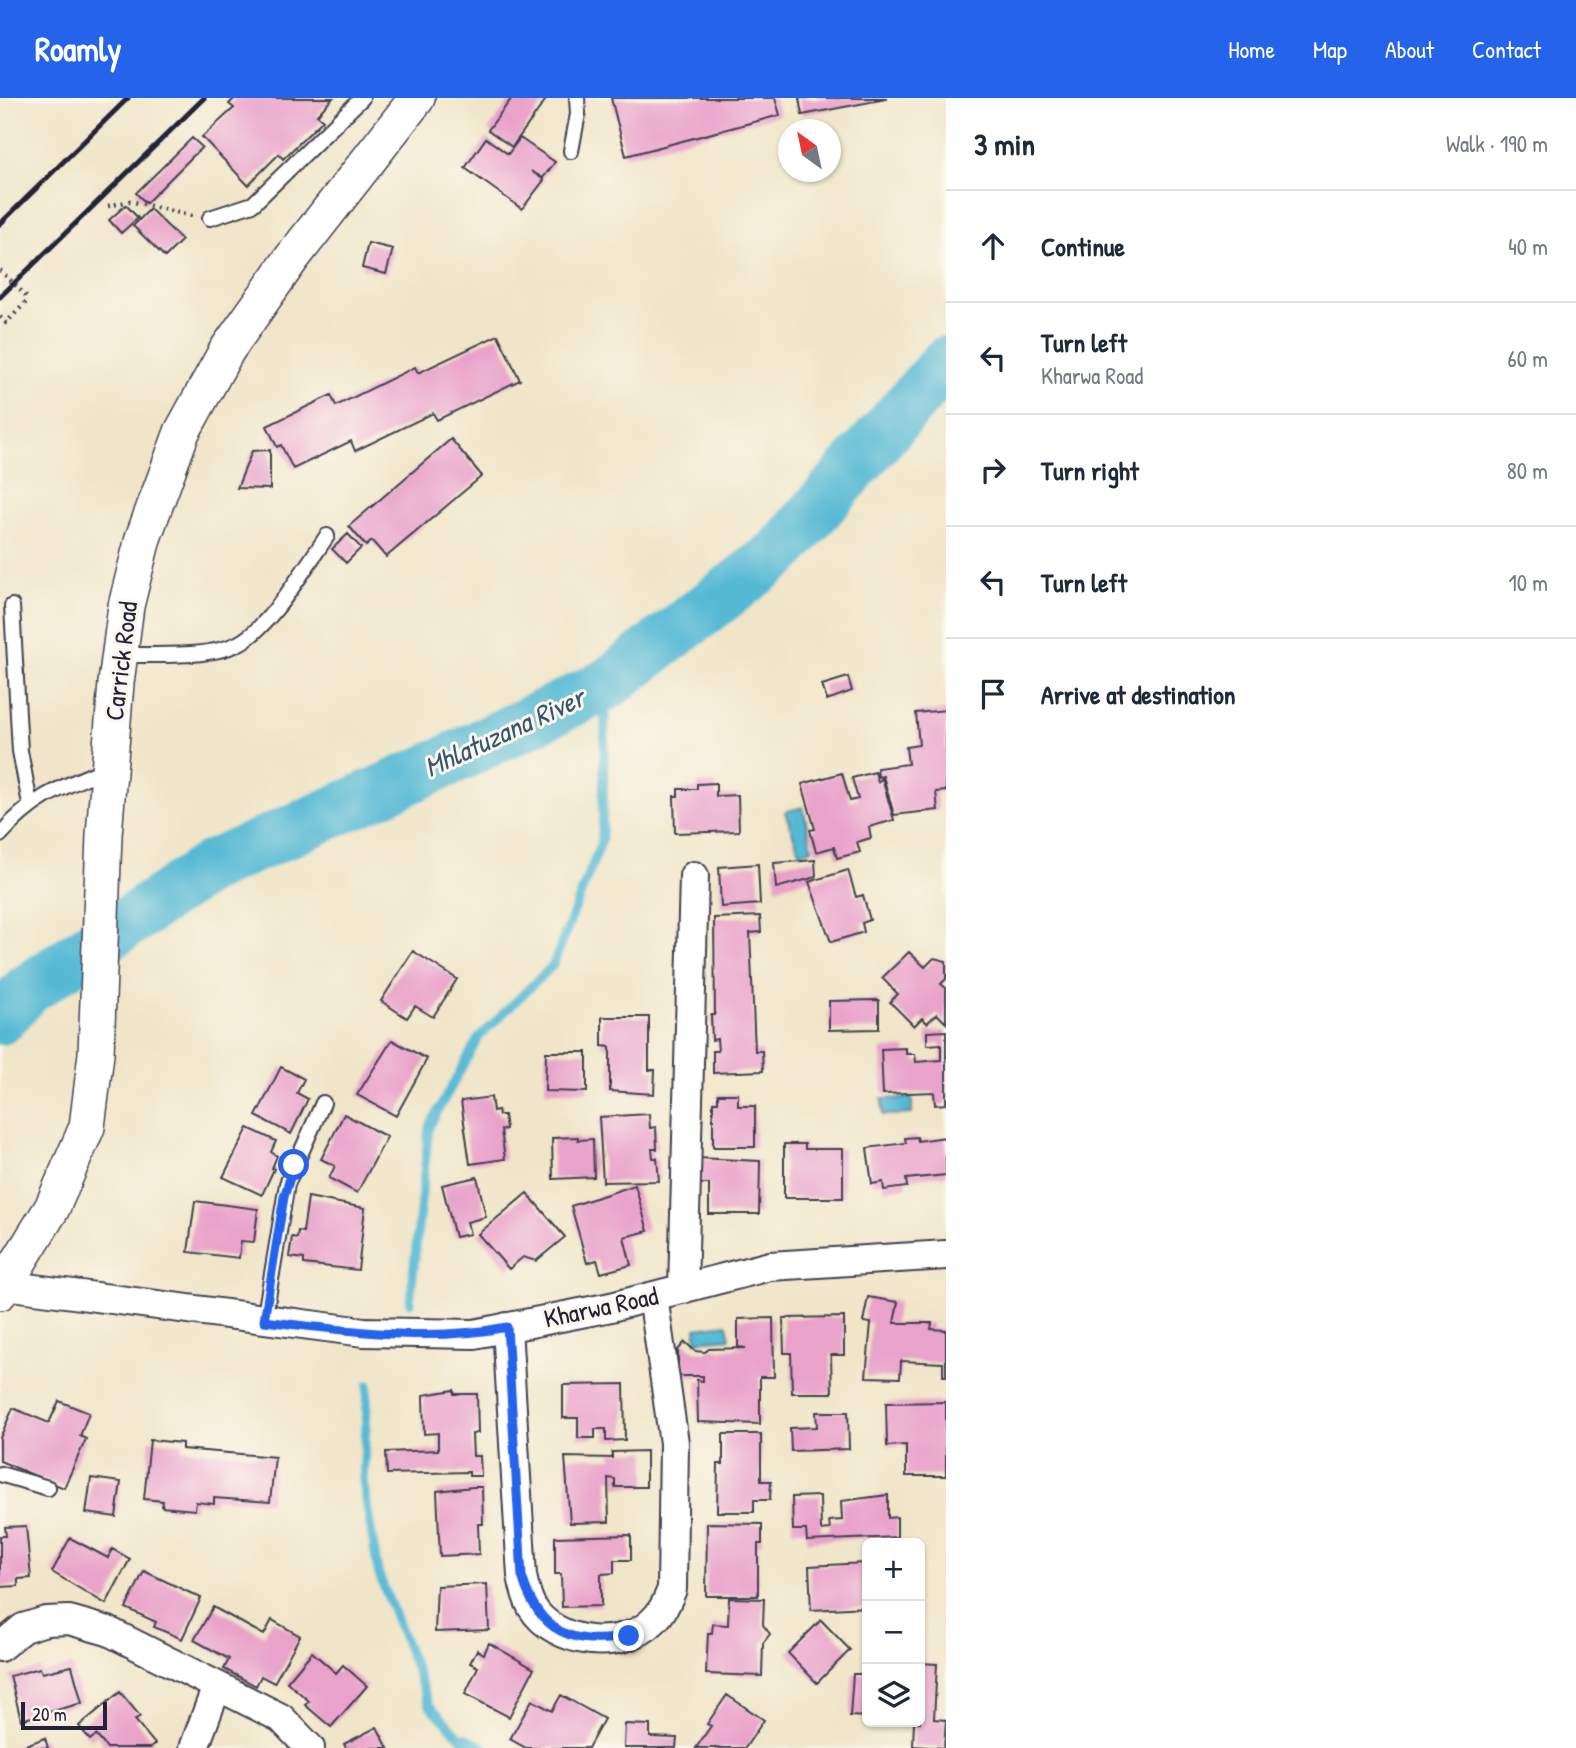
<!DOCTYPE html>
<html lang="en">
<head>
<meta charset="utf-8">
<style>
	:root { --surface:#fff; --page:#f6f6f7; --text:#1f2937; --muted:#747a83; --line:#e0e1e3; --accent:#2563eb }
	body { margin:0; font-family:"Patrick Hand",sans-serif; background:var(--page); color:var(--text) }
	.controls { position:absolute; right:21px; bottom:21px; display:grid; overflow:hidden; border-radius:10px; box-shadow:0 2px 5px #0004 }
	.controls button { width:63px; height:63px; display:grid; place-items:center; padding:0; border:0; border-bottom:2px solid var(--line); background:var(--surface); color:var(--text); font:35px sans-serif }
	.compass { position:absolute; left:778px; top:21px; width:63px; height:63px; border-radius:50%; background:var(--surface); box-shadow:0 2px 5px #0004; rotate:327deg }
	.scale { position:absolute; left:21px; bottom:18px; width:86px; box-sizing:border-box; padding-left:7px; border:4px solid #22223b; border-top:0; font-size:19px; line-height:24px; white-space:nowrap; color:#22223b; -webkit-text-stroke:5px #fbf7ec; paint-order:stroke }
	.stop { position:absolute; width:21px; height:21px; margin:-16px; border:5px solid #2563eb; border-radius:50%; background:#fff }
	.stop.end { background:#2563eb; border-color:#fff; box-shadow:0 2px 7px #0008 }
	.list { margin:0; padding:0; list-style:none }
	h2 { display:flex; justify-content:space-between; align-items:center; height:91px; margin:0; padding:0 28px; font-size:30px }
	h2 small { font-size:23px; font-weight:400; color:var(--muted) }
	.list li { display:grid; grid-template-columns:46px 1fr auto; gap:21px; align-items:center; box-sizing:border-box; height:112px; padding:0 28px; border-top:2px solid var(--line) }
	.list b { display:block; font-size:26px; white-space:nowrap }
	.list p { margin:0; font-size:23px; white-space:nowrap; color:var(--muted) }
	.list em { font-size:23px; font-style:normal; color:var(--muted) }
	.icon { flex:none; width:38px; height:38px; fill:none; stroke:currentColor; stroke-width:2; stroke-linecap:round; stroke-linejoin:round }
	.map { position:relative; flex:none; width:946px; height:1650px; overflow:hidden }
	header { display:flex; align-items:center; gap:42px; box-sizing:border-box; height:98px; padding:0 35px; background:var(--accent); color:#fff }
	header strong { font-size:33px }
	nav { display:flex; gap:38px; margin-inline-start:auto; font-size:24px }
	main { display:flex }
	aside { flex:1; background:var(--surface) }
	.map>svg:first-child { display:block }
	.water { fill:#55b9d4; stroke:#3c6e88; stroke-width:2 }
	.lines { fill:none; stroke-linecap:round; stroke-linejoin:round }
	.stream { stroke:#55b9d4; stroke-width:9 }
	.river { stroke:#55b9d4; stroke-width:52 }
	.building { fill:#e9a2ca }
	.service-casing { stroke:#413f50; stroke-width:18 }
	.minor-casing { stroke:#413f50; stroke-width:32 }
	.tertiary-casing { stroke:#413f50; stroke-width:38 }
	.path { stroke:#413f50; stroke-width:4.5; stroke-dasharray:2 5; stroke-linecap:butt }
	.service { stroke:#fff; stroke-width:14 }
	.minor { stroke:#fff; stroke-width:28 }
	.tertiary { stroke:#fff; stroke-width:35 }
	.rail { stroke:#22223b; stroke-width:5 }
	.path-bridge { stroke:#413f50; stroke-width:4.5; stroke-dasharray:2 5; stroke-linecap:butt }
	.route { stroke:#2563eb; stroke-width:9 }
	.labels { text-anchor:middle; stroke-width:6; stroke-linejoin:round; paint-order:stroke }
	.street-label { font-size:26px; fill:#22223b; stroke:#fbf7ec }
	.water-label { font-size:28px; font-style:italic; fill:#345771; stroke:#fbf7ec }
</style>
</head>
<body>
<header>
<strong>Roamly</strong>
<nav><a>Home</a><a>Map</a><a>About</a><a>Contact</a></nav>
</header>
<main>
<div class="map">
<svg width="946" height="1650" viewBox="0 0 946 1650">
	<rect width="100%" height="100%" fill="#fbf7ec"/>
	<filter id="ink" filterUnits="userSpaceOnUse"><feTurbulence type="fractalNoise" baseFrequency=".0143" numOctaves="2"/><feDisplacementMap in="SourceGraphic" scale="14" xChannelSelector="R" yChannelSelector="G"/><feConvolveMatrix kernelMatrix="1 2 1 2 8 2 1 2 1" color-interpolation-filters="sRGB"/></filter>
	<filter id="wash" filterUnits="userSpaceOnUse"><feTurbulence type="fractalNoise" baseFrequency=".00686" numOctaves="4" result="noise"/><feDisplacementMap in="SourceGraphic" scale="28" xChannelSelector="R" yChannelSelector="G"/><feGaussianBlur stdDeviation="1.57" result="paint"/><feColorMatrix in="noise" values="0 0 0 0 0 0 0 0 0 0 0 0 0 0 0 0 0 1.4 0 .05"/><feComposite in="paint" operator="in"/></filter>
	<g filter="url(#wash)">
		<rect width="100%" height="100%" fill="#f0e5c8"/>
		<path class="water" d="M803,709L812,751L800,755L785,714Z
			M912,1000V1016L883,1017L882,1001Z
			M727,1226L730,1240L696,1243V1230Z"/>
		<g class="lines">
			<path class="stream" d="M410,1205L429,1029L479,939L553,867L602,742L606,587
				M368,1287L363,1383L378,1474L430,1608L471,1650
				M465,1639L485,1650"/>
			<path class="river" d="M0,921L27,892L211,768L435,669L606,587L779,455L946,264"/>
		</g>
		<g id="blocks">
			<path class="building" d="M235,0H333L317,17L323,22L283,61L279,56L248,87L202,39L234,10L229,6Z
				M512,0H547L512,49L488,32Z
				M611,0H775L780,17L626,58Z
				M799,0H886V1L802,17Z
				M192,40L202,49L146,105L136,95Z
				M486,40L508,56L520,40L555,64L543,80L531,73L544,82L522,111L465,70Z
				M126,107L138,120L121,135L109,122Z
				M150,111L182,142L165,159L133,128Z
				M368,145L393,151L386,176L362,170Z
				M498,237L520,282L437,322L433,315L355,353L351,343L293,371L281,347L277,349L267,328L331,297L336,308L415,269L418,275Z
				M451,341L482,378L386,459L372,443L366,448L349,428Z
				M270,352V391L237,390L252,353Z
				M348,436L361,450L346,465L332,451Z
				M848,579L852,593L827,602L822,587Z
				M946,612V693L936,694L938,712L894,717L883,678L878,679L877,670L908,666L906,649L919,647L916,615Z
				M875,674L878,684L882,680L894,722L869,729L871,740L857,744L860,754L837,760L834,749L816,754L810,732L815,731L802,686L842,675L850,703L858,701L852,680Z
				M716,685V698L738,697L739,733L675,735L674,698H678V691H697V686Z
				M815,762L816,779L776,790L774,765Z
				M758,766L760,806L721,809L719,769Z
				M848,772L856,799L863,797L870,822L862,825L864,834L831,844L809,784Z
				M760,818L761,834L750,835L755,953H762L763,973L713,975V953H718L717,941L712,942L711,917H715L714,820Z
				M413,853L457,881L433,919L415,908L407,920L381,903Z
				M909,854L925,869L934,860L946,863V881L941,886L946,890V925L937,916L927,925L922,920L914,928L890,904L898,896L882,880Z
				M879,902V931L829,932V903Z
				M602,919H649V972H655L654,996L610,993V949L602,948Z
				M946,933V1006L935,1007L934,994L883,996L881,951L906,950V956H915L916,964L941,962V946L927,947V934Z
				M392,942L427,961L396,1018L357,997Z
				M546,954H587V994L545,993Z
				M281,969L304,981L297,995L308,1001L291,1036L256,1018Z
				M718,996H738V1008H755V1049H713V1004H718Z
				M491,999L493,1013L498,1012L499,1017H504L506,1031L501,1032L505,1061L470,1066L461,1003Z
				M344,1016L387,1039L357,1095L329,1080L335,1068L321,1061Z
				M649,1016L650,1030L656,1029L657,1051H652L653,1060H657L659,1083L603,1084L599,1019Z
				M248,1030L276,1043L271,1054L277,1058L272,1070L274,1071L262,1097L223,1079Z
				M578,1039V1042L593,1041L594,1079L553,1081L552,1040Z
				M917,1039L918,1043L946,1039V1077L906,1081L907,1089L884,1092L883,1084L872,1086L867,1050L906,1045L905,1040Z
				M784,1046H805V1051H843V1100H784Z
				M697,1060L760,1063L759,1116H709V1086H697Z
				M477,1079L486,1119L467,1124L470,1136L455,1139L442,1087Z
				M635,1087L648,1133L624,1139L631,1167L601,1175L597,1162L587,1165L571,1108Z
				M527,1095L565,1139L536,1163L523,1159L509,1171L478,1136Z
				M308,1099L365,1110L358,1172L304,1166V1161L289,1159L292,1139L297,1140L298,1133L303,1134Z
				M195,1103L258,1111L254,1144L241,1143L239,1160L188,1154Z
				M868,1199L898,1204L894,1225H932L931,1231L946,1232V1278H943V1265L901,1263L900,1280L866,1279L871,1225L863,1224Z
				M844,1219V1257H831L832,1295H792L791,1255H784L783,1220Z
				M773,1220L774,1279H760V1326L698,1324L697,1282L703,1283V1278H678V1252L685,1244L695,1253L705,1254L709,1251L746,1250L738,1249V1221Z
				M624,1286L625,1342L606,1343V1331H595V1340H578V1320H563V1287Z
				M454,1292V1296H477L478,1335L472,1336L473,1358H480L481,1378H469V1374L387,1376L386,1354L438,1352V1335L424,1336L423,1297Z
				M59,1303L89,1315L80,1338L86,1341L64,1390L0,1363V1340L13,1310L49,1325Z
				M946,1304V1378H906V1347L887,1348L886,1305Z
				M816,1314H848L849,1351L791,1353L790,1330L817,1329Z
				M723,1336H761V1383H771L770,1402H754V1414H717L718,1366H723Z
				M150,1342L182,1345V1351L275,1359L270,1404L214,1400V1406L196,1404L195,1412L162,1409L163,1403L144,1401Z
				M646,1353V1389H615V1381L608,1380L609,1424L570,1425L565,1359L612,1360V1354Z
				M91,1380L121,1384L116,1419L86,1415Z
				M473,1389H482L483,1426H478L479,1456L440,1458L437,1393Z
				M888,1397V1420L897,1419V1439L807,1443L806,1432H793L792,1399L820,1398L821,1432L830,1431L829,1423L842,1422L841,1403Z
				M707,1425L762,1426V1446H758V1498H706Z
				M26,1428L31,1480L18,1481V1488L0,1489V1438H6L5,1429Z
				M631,1437V1462H614V1475L601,1476V1508L562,1509L561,1476H555V1439Z
				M70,1440L108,1460L112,1451L130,1461L106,1506L52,1474Z
				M865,1465L867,1509L811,1512L809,1468Z
				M144,1473L201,1500L182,1541L154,1529L156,1524L126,1510Z
				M487,1486L489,1532L435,1534L437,1488Z
				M729,1500L764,1501L763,1527L770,1536L763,1545L762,1578L706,1576L708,1535H712L713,1526L728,1527Z
				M213,1509L264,1537L272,1522L300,1538L274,1585L261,1578L256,1588L224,1571L229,1561L194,1542Z
				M821,1522L850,1552L817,1585L788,1555Z
				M489,1545L534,1571L509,1619L465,1596L478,1569L470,1565L477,1552L484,1556Z
				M312,1554L336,1575L343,1567L367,1588L331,1629L305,1607L309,1603L287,1584Z
				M920,1565L937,1566L934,1621L946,1622L944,1650L913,1648L914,1624H920Z
				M72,1568L82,1605L21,1622L10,1578L40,1570L42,1575Z
				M853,1576H867V1619L850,1618Z
				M120,1594L140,1618L135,1622L155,1646L150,1650H107L96,1637L90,1642L79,1628Z
				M561,1597L604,1621L588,1650H526L510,1641L532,1602L552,1613Z
				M727,1597L764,1622L745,1650H696L711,1628L707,1626Z
				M625,1626L650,1627V1639L677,1640L676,1650H624Z
				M377,1629L388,1650H346L344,1646Z
				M45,1640L48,1650H17Z"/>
		</g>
	</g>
	<g filter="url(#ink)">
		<use href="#blocks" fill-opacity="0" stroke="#413f50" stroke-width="2"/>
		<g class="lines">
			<g class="service-casing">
				<path id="service" d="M571,53L578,16L577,0
					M210,120L253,106L362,0
					M12,508L20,653L30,706
					M120,557C155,556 219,562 247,540C275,520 307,467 327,438
					M0,737C35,698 60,690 108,670
					M264,1223L287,1086L323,1005
					M0,1376L48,1390"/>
			</g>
			<g class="minor-casing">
				<path id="minor" d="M4,1187L364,1234L474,1236L611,1209L770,1168L946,1157
					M683,1191L694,778
					M507,1229L522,1478C524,1488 527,1500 532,1509C555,1547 622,1554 653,1523C663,1514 667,1503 672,1491L674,1345L653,1198
					M0,1549L23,1530L46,1523L69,1522L108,1533L281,1620L310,1650
					M194,1650L217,1588"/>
			</g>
			<g class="tertiary-casing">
				<path id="tertiary" d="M0,1194L52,1110L87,1029L96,956L104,737L116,585L126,508L143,440L182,334L227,252L292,160L417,0"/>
			</g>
			<path class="path" d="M108,108L130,103L192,118
				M0,219L6,225L29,201"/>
			<use href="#service" class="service"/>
			<use href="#minor" class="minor"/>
			<use href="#tertiary" class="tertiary"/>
			<path class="rail" d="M0,126L128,0
				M0,199L204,0"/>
			<path class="path-bridge" d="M0,172L29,201"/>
		</g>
	</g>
	<g class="lines" filter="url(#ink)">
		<path class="route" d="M294,1067L284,1099L264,1223C343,1232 428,1245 507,1229L522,1478C538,1534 573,1549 629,1538"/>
	</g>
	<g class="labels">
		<g class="street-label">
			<text transform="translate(121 563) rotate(-83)" y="9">Carrick Road</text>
			<text transform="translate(601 1209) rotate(-12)" y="9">Kharwa Road</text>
		</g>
		<g class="water-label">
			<text transform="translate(504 634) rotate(-25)" y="10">Mhlatuzana River</text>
		</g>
	</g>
</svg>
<div class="controls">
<button>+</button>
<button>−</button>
<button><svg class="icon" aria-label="layers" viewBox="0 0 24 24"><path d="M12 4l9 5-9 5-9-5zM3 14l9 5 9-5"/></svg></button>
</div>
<svg class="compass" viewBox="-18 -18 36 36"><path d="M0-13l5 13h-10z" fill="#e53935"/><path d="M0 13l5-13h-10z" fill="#747a83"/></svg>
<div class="scale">20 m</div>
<div class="stop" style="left:294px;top:1067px"></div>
<div class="stop end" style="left:629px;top:1538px"></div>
</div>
<aside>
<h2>3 min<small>Walk · 190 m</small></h2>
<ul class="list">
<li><svg class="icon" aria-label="ahead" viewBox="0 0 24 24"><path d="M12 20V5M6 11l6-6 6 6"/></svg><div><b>Continue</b></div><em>40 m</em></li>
<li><svg class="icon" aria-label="left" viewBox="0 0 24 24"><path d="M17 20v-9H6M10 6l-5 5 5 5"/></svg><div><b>Turn left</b><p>Kharwa Road</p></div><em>60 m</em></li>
<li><svg class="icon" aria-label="right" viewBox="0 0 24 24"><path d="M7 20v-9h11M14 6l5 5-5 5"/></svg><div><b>Turn right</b></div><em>80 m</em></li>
<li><svg class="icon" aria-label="left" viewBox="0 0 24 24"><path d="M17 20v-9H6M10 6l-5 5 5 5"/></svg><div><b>Turn left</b></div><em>10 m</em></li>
<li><svg class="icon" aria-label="arrive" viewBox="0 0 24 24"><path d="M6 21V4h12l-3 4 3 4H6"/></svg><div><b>Arrive at destination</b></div></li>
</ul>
</aside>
</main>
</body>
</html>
